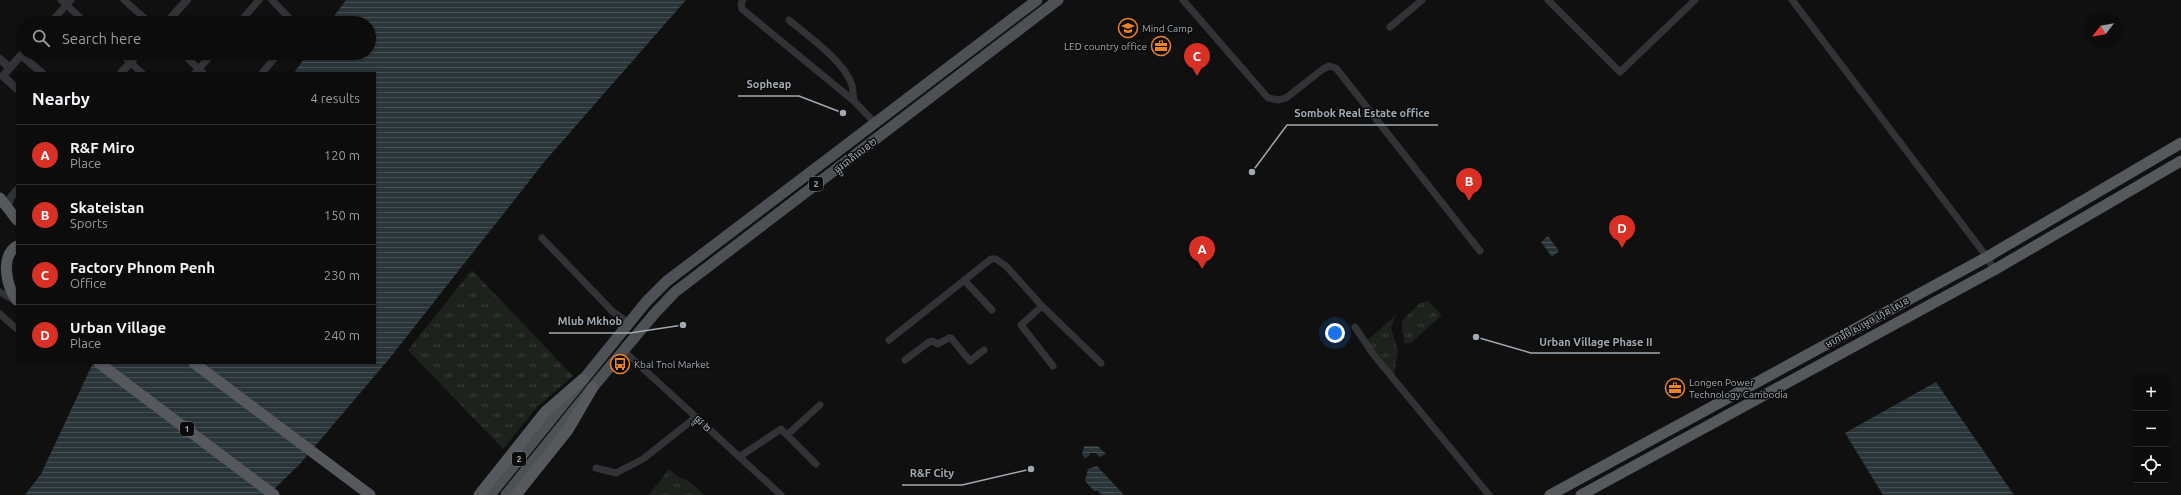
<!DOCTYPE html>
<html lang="en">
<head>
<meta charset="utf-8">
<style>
	:root { --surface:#0c0c0d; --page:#1a1a1b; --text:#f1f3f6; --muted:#9a9b9d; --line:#2c2c2e; --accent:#d93025 }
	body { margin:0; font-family:Ubuntu,"Noto Sans Khmer",sans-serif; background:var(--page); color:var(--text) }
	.controls { position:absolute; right:12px; bottom:12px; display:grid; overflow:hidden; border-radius:0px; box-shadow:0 1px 3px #0004 }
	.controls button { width:36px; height:36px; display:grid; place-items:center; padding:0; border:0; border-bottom:1px solid var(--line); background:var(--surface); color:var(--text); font:20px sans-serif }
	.compass { position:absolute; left:2085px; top:12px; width:36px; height:36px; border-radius:50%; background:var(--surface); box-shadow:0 1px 3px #0004; rotate:239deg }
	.you { position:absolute; left:1335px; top:333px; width:14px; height:14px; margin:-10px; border:3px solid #fff; border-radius:50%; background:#1a73e8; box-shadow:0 0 0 6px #1a73e833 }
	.badge { display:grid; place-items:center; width:26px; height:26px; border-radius:50%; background:var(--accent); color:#fff; font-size:13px; font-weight:700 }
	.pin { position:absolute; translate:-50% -33px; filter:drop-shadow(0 1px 2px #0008) }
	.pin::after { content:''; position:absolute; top:21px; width:14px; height:12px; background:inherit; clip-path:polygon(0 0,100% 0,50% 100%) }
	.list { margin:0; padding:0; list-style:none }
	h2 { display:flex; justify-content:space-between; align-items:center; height:52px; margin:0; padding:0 16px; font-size:17px }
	h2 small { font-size:13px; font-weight:400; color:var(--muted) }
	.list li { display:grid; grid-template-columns:26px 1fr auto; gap:12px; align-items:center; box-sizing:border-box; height:60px; padding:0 16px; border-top:1px solid var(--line) }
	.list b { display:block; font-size:15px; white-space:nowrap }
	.list p { margin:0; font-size:13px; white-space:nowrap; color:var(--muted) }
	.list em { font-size:13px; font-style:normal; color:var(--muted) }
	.icon { flex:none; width:22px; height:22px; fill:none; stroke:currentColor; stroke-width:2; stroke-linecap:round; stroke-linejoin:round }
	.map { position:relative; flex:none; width:2181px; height:495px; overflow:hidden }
	.search { position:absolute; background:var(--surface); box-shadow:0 1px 3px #0004; left:16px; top:16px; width:360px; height:44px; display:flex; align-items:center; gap:10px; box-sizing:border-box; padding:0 14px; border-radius:22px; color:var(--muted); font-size:15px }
	.panel { position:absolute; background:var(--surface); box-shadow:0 1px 3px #0004; left:16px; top:72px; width:360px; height:292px; border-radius:0px }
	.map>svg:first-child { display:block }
	.grass { fill:url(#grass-tufts) }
	.water { fill:url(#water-rules) }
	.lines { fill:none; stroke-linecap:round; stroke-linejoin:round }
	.minor { stroke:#313336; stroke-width:7 }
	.tertiary { stroke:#313336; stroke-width:8 }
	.primary { stroke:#4d5055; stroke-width:11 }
	.trunk { stroke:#55595e; stroke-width:11 }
	.labels { text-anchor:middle; stroke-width:3; stroke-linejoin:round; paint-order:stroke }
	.shield { fill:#0b0b0c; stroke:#747a80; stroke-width:1 }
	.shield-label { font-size:9px; font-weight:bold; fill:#a1aab2 }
	.poi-label { font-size:10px; fill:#a1aab2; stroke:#0b0b0c; text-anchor:start }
	.street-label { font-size:10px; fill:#a1aab2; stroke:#0b0b0c }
	.leader { fill:none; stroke:#a1aab2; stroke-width:1.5 }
	.callout-dot { fill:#a1aab2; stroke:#0b0b0c; stroke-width:1.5 }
	.callout-label { font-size:11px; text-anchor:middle; font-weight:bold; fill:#a1aab2; stroke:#0b0b0c; stroke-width:3; stroke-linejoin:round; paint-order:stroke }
</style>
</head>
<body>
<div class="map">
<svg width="2181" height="495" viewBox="0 0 2181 495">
	<defs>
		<pattern id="grass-tufts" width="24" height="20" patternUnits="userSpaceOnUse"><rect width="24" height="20" fill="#1d231c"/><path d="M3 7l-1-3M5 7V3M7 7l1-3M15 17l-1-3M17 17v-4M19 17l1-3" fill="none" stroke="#3b403b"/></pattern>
		<pattern id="water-rules" width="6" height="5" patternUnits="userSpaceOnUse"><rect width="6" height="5" fill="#2a3539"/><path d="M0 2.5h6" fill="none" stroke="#465053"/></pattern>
	</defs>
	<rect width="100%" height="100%" fill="#101011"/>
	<path class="grass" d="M472,270L573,376L537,407L503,449L408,350Z
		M1428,301L1442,315L1412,342L1405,344L1402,331V321L1420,303Z
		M1396,315L1391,328L1398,351L1393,381L1363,344Z
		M669,469L677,476L688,481L705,495H649Z"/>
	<path class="water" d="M346,0H686L545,161L389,359L299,465L268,495H25L41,474L93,363H375V73H294L308,53H369V23H329Z
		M1548,236L1559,251L1552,257L1541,242Z
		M1936,382L2014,495H1883L1845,433Z
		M1084,446H1098L1106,454L1099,457L1096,453H1090L1089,456L1085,458L1082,454Z
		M1097,466L1124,495H1102L1098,491H1094L1085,481L1088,469Z"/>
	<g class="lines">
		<path class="minor" d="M61,0L86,23
			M124,0L150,23
			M272,0L294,23
			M743,0L741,4L742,9L854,101L875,123
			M1183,0L1268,98L1278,100L1286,98L1323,69L1329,66L1336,68L1480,251
			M1548,0L1620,72L1695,0
			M1792,0L1987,257L1994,270
			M789,20C808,36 844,61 852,85C853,90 853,96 854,101
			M50,23L71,0
			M239,23L259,0
			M1390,27L1422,0
			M120,53L142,73
			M182,53L203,73
			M195,73L213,53
			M262,73L279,53
			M542,238L613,312L629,323
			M964,280L992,310
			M0,292L17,302
			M1042,306L1021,325L1053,366
			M0,314L17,329
			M1355,327L1373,354L1489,495
			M889,340L991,259H996L1006,266L1042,306L1101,363
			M624,351L781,495
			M905,360L929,342L932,341L938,344L949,338H951L970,361L984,350
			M787,435L820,405
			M739,457L781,429L816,464
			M596,468L616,473L643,459L696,417"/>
		<path class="tertiary" d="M166,23L187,0
			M0,59L10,68
			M121,73L139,53
			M17,89L3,76L21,55L42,73
			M7,208L11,197L17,190"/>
		<path class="primary" d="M490,495L646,302L667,281L1037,0
			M506,495L593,387L655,313L675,292L1058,0"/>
		<path class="trunk" d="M0,198L17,220
			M17,246C0,256 6,286 17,300
			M99,363L274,495
			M194,363L370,495
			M479,495L545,412L583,379
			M516,495L568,430L593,387
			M1550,495L1987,257L2181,143
			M1581,495L1994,270L2181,161"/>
	</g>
	<defs>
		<g id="university-ring" transform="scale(1)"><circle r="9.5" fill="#0b0b0c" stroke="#ec822c" stroke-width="1.5"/><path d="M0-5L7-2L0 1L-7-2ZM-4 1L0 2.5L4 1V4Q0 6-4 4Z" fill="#ec822c"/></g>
		<g id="office-ring" transform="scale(1)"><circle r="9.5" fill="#0b0b0c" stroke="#ec822c" stroke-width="1.5"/><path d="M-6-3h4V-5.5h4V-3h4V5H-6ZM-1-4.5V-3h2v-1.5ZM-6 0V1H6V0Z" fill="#ec822c"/></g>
		<g id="bus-ring" transform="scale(1)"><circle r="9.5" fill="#0b0b0c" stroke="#ec822c" stroke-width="1.5"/><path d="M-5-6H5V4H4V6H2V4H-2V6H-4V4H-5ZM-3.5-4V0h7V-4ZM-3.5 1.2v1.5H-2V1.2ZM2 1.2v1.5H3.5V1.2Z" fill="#ec822c"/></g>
	</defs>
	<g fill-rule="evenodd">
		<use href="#university-ring" x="1128" y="28"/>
		<use href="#office-ring" x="1161" y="46"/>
		<use href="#bus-ring" x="620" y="364"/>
		<use href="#office-ring" x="1675" y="388"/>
	</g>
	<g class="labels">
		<g class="shield">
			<rect x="809" y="177" width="14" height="14" rx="3"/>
			<rect x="180" y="422" width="14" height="14" rx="3"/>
			<rect x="512" y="452" width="14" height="14" rx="3"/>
		</g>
		<g class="shield-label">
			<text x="816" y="187">2</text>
			<text x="187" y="432">1</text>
			<text x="519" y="462">2</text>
		</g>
		<g class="poi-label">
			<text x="1142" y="32">Mind Camp</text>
			<text x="1147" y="50" text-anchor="end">LED country office</text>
			<text x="634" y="368">Kbal Tnol Market</text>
			<text x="1689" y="386">Longen Power<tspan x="1689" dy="12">Technology Cambodia</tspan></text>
		</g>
		<g class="street-label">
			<text transform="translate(855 155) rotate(-37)" y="4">ផ្លូវជាតិលេខ២</text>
			<text transform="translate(1867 322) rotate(-29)" y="4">មហាវិថី សម្តេច ហ៊ុន សែន</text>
			<text transform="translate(703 423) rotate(44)" y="4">ផ្លូវ ២</text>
		</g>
	</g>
	<path class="leader" d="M843 113L799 96H738M1252 172L1287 125H1438M683 325L630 333H549M1476 337L1531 353H1660M1031 469L962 485H902"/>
	<g class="callout-dot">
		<circle cx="843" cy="113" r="4"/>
		<circle cx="1252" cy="172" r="4"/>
		<circle cx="683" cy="325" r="4"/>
		<circle cx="1476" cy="337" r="4"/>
		<circle cx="1031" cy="469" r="4"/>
	</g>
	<g class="callout-label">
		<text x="769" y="88">Sopheap</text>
		<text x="1362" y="117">Sombok Real Estate office</text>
		<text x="590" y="325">Mlub Mkhob</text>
		<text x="1596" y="346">Urban Village Phase II</text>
		<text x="932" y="477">R&amp;F City</text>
	</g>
</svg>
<div class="controls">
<button>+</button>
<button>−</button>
<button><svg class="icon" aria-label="locate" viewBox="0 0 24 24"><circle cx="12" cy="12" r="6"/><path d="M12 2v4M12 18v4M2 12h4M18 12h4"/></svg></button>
</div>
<svg class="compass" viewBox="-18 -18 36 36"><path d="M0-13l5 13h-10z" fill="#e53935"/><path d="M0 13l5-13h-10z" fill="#9a9b9d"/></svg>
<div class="you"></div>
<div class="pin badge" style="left:1202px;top:269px">A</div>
<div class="pin badge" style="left:1469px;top:201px">B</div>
<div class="pin badge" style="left:1197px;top:76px">C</div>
<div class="pin badge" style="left:1622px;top:248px">D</div>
<div class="search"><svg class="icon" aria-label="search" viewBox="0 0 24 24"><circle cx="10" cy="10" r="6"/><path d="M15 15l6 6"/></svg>Search here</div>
<section class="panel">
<h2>Nearby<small>4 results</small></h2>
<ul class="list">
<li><span class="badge">A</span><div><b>R&amp;F Miro</b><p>Place</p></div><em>120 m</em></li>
<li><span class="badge">B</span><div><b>Skateistan</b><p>Sports</p></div><em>150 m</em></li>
<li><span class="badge">C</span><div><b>Factory Phnom Penh</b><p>Office</p></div><em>230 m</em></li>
<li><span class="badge">D</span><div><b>Urban Village</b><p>Place</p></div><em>240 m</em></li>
</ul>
</section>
</div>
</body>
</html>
